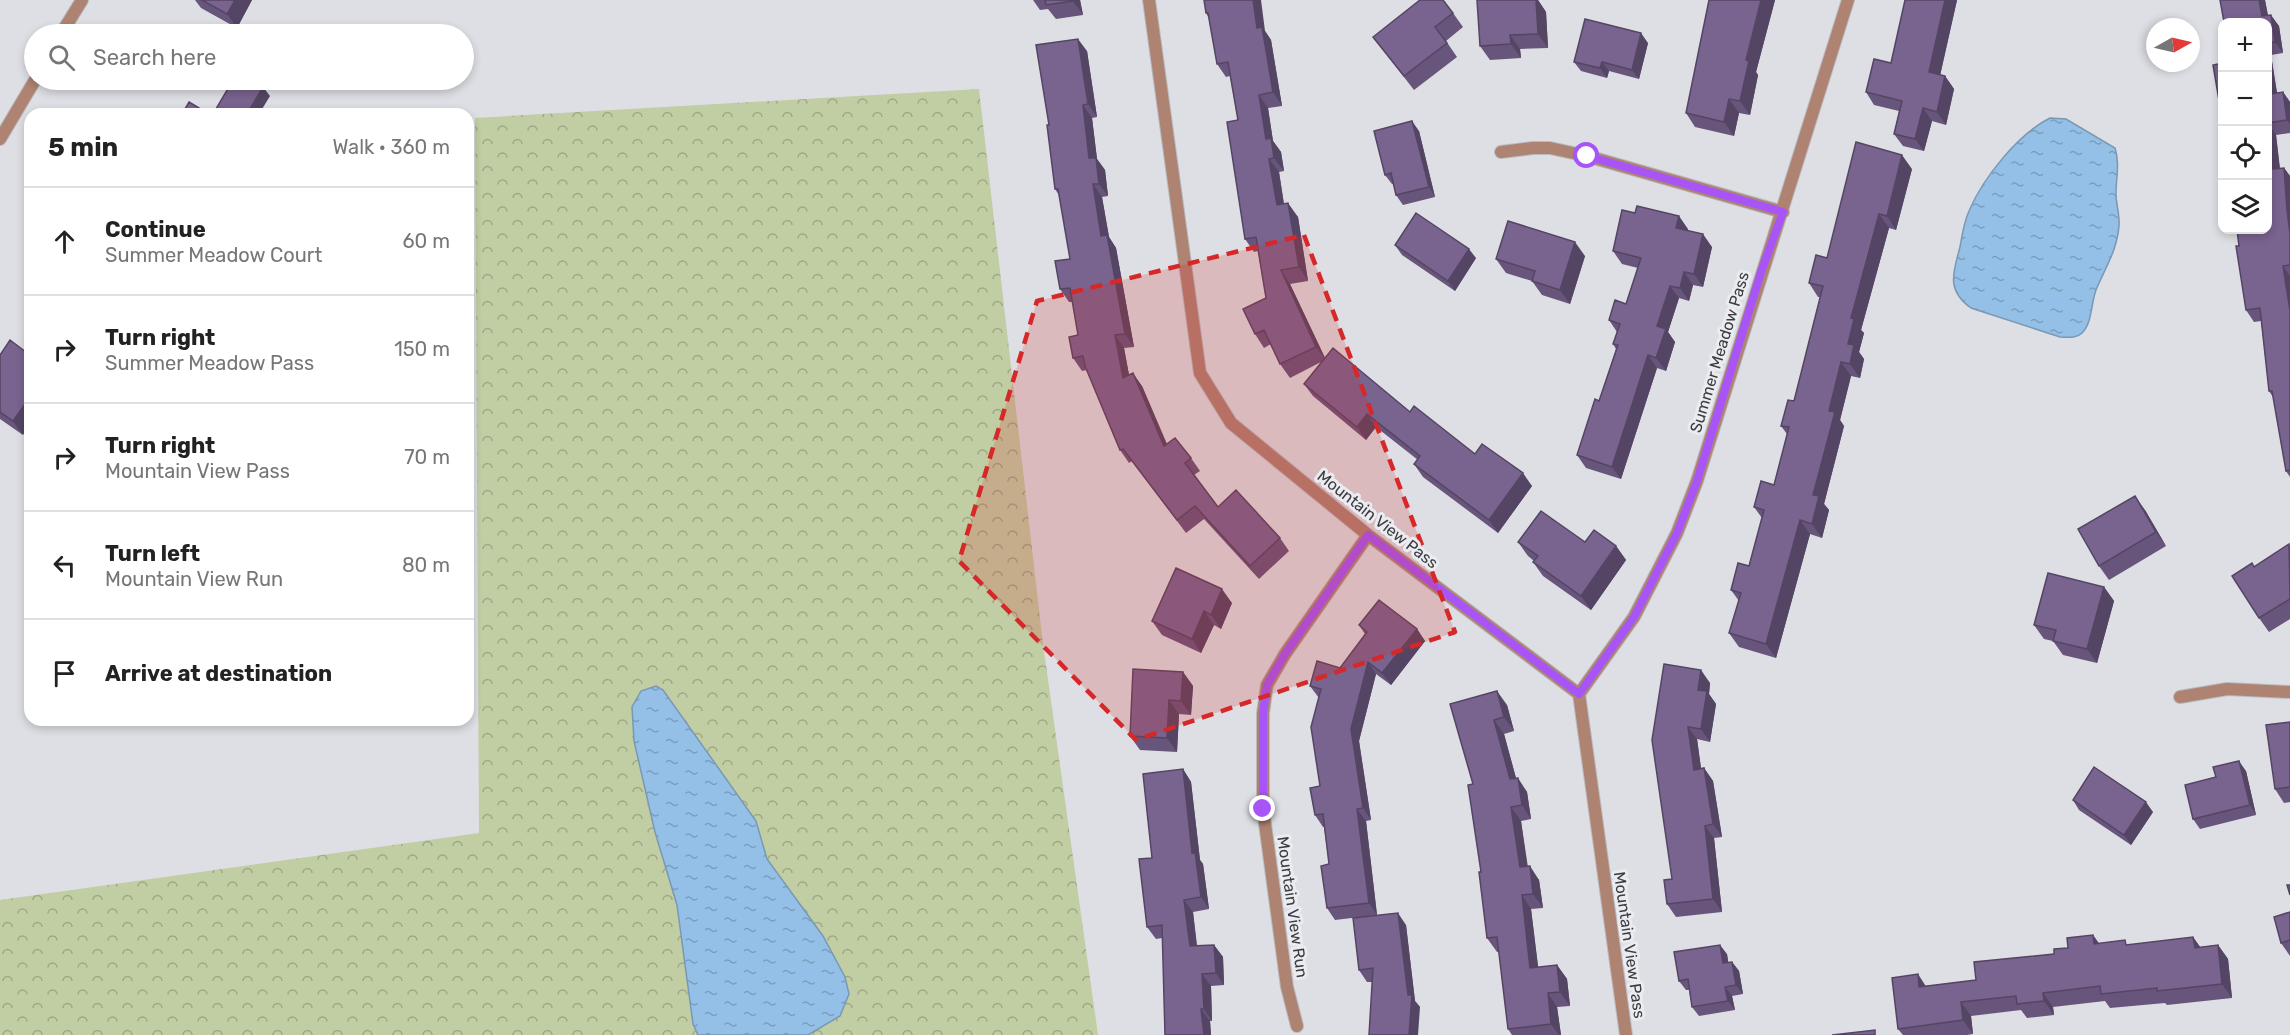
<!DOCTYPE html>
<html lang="en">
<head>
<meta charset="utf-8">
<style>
	:root { --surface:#fff; --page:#f6f6f6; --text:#222; --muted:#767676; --line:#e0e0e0 }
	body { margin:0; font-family:Rubik,sans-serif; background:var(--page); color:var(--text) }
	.controls { position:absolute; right:18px; top:18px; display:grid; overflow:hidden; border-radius:12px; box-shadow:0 3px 9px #0003 }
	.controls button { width:54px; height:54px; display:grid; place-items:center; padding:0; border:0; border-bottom:2px solid var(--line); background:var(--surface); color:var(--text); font:30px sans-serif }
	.compass { position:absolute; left:2146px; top:18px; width:54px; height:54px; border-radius:50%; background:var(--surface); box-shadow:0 3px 9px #0003; rotate:82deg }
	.stop { position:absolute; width:18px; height:18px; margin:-14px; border:4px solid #a855f7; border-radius:50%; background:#fff }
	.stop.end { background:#a855f7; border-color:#fff; box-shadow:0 2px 6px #0008 }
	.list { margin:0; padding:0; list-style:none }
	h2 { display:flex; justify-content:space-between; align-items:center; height:78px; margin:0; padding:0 24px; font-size:26px }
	h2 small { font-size:20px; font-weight:400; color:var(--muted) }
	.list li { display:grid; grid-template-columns:39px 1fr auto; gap:18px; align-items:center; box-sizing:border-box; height:108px; padding:0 24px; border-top:2px solid var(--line) }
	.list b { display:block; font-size:22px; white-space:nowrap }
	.list p { margin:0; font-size:20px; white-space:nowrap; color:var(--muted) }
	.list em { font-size:20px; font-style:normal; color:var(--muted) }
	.icon { flex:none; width:33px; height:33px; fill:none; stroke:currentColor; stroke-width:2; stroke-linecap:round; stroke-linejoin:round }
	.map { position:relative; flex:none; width:2290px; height:1035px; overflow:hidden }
	.search { position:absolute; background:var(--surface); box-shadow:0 3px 9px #0003; left:24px; top:24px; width:450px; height:66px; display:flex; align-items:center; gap:15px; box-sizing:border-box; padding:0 21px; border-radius:33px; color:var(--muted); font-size:22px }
	.panel { position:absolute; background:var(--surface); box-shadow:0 3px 9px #0003; left:24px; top:108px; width:450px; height:618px; border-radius:18px }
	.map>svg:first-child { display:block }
	.forest { fill:url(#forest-crowns) }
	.water { fill:url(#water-ripples); stroke:#7998b4; stroke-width:1.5 }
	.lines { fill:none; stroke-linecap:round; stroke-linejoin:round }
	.minor-casing { stroke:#b9bbbf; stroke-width:14 }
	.minor { stroke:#af8372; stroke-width:12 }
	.wall { fill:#68557b }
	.shaded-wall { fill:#554564 }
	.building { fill:#79638f; stroke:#554564; stroke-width:1.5 }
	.route { stroke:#a855f7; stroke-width:8 }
	.marked { fill:#d62828; fill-opacity:0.2; stroke:#d62828; stroke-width:4.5; stroke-dasharray:12 8; stroke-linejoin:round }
	.labels { text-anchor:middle; stroke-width:6; stroke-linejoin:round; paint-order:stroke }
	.street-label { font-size:16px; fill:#3b3c3e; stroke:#eaecf1 }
</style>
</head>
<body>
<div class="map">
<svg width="2290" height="1035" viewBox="0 0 2290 1035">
	<defs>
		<pattern id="forest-crowns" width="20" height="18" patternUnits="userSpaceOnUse" patternTransform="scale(1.5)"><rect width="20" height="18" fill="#c1cda3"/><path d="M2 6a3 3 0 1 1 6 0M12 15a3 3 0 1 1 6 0" fill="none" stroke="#9ea886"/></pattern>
		<pattern id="water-ripples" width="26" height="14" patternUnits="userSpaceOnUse" patternTransform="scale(1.5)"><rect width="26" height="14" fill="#94c0e7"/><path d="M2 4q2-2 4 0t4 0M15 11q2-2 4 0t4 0" fill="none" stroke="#7a9dbd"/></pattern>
	</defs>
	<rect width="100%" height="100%" fill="#dddfe4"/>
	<path class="forest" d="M979,89L1043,644L1098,1035H0V900L479,833L475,118Z"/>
	<path class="water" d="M2050,118L2066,119L2115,148C2120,163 2116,178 2116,194C2116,204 2120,215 2119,226C2117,251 2105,268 2096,290C2091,303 2092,324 2082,333C2076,339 2067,337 2060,337L1971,308C1946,290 1953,273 1960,247C1962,235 1964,222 1969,211C1983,178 2018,134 2050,118Z
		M656,686L663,690L756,821L767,859L823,936L845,977L849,994L840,1016L808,1035H698L693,1024L677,905L655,832L634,741L632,707L641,691Z"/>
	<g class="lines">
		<g class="minor-casing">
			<path id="minor" d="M1149,0L1200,373L1231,423L1368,535L1579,694L1626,1035
				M61,34L82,0
				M0,139L35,80
				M1501,152L1533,148H1550L1587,156L1783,212
				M1579,694L1634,617L1677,533L1697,481L1848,0
				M2180,697L2227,689L2290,692
				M1297,1026L1287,987L1263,809V713L1267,685L1285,654L1368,535"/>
		</g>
		<use href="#minor" class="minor"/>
	</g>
	<path class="wall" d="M195,0H252L237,28L201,8Z
		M1033,0H1080L1083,15L1056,19L1048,9L1040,10Z
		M1204,0L1265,31L1271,40L1282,106L1268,108L1273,141L1281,152L1284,171L1279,172L1284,204L1298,217L1308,281L1290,284L1325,358L1475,454L1532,486L1498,533L1423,477L1414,464L1418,460L1376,427L1366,440L1313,396L1304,384L1321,362L1290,378L1280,364L1271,344L1264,348L1255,334L1266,298L1258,251L1254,252L1245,239L1238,120L1230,76L1226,77L1217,64L1209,18L1206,13Z
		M1477,0H1538L1546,12L1548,48L1520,49L1521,58L1490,60L1480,46Z
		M1709,0H1775L1756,72L1758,75L1750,115L1739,113L1734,136L1695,127L1686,113Z
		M1905,0H1957L1940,75L1945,76L1954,89L1946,125L1932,121L1924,151L1903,146L1894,134L1899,111L1874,105L1866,92L1891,63Z
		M2220,0H2265L2268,15L2279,26L2283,53L2271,55L2277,93L2283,92L2290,102V133L2276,135L2280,168H2284L2290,176V477L2286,471L2273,397L2269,391L2261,321L2254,322L2246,310L2239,246L2268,230V22Z
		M1453,13L1463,27L1446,41L1457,57L1414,90L1373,37Z
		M1648,43L1639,79L1609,71L1607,78L1581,71L1574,62Z
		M1087,51L1097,117L1092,118L1097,159L1105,170L1108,196L1102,197L1109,237L1116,248L1134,347L1124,348L1129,375L1142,386L1167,444L1191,458L1200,471L1194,475L1218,507L1280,538L1289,551L1259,579L1204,519L1186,533L1132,461L1129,463L1120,450L1087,370L1082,371L1073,358L1078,335L1073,302H1069L1060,289L1070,259L1059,195L1055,189L1049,125Z
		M1419,131L1435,197L1403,205L1396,195L1394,184H1392L1385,175Z
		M1912,169L1896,230L1889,228L1861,330L1864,333L1859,352L1864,359L1860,378L1851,376L1840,420L1844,426L1824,504L1829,510L1822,538L1810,534L1776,658L1739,647L1729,633L1739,601L1731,590L1749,566L1762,518L1754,507L1774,485L1787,434L1781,426L1794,401L1820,297H1818L1809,283L1827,258Z
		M1688,229V231L1712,247L1703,287L1693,285L1689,301L1679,298L1668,332L1675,342L1666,371L1657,368L1621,479L1586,468L1577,455L1599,401L1616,349L1613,344L1617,332L1609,320L1626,304L1638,268L1622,264L1613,251Z
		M1395,245L1476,258L1455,291L1402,255Z
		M1585,256L1570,304L1542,295L1532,281L1506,273L1496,259Z
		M0,355L23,435L0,419Z
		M2145,510L2166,546L2109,580L2099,566Z
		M1518,542H1585L1616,546L1626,560L1591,610L1543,576L1533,562L1534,561L1528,556Z
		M2290,545V619L2269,632L2259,618L2254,567Z
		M2104,587L2114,601L2097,663L2063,655L2053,641L2044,639L2034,625Z
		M1232,603L1221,629L1214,625L1201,653L1162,635L1152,621Z
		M1359,625L1417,629L1425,641L1391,685L1376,674L1359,741L1371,820L1366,821L1377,915L1335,920L1327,908L1329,864L1324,827H1323L1315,815L1320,786L1319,698L1310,686L1340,668L1365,634Z
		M1664,664L1710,683L1709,694L1716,704L1710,742L1697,739L1701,769L1704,768L1713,781L1722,837L1714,838L1722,912L1676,917L1667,904L1672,879Z
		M1183,672L1193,686L1191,715L1179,714L1177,752L1140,750L1130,736Z
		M1450,704L1507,705L1514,731L1504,734L1516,778L1527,792L1531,819L1521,821L1527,866L1539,880L1543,908L1531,909L1538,967L1557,965L1567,979L1570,1006L1557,1007L1561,1035H1512L1508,1029L1499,952H1497L1487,938L1473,784Z
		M301,720H321L320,724Z
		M2290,722V802L2284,803L2275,789Z
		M1183,769L1191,782L1200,860L1203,864L1209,909L1193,912L1197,945H1214L1223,957L1224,985L1211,986L1212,1021H1210L1211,1035L1162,938L1156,939L1147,927L1152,858Z
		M2246,771L2256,815L2200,829L2193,819Z
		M2073,800L2153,812L2131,845L2079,810Z
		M2290,912V956L2281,943Z
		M1406,925L1415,1001L1420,1007L1372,982H1367L1359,970Z
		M2093,935L2099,944L2129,945L2193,937L2200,947L2218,945L2228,959L2232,998L2167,1005L2165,1003L2110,1008L2105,1001L2053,1007L2054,1015L2027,1018L2021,1010L1971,1016L1973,1034L1967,1035H1903L1898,1029L1926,986L1976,980L2054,954Z
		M1727,954L1728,962H1732L1739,971L1743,994L1732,996L1735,1010L1699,1016L1692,1007L1689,990H1686L1679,981Z"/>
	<path class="shaded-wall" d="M235,0H252L237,28L227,14Z
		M1073,0H1080L1083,15L1073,1Z
		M1253,0H1261L1265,31L1271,40L1282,106L1273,92L1257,28Z
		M1536,0H1538L1546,12L1548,48L1538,34Z
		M1761,0H1775L1756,72L1758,75L1750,115L1740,101L1746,60Z
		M1945,0H1957L1938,85L1929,72Z
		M2259,0H2265L2270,28L2262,16Z
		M2271,15L2279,26L2283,53L2275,42Z
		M1641,33L1648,43L1639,79L1632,70Z
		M1510,35L1520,49L1521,58L1511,44Z
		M1078,39L1087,51L1097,117L1088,104Z
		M2268,50L2271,55L2279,106L2271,94L2268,74Z
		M1602,62L1609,71L1607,78L1600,68Z
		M1945,76L1954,89L1946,125L1937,112Z
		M263,87L270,96L259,114H247Z
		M2283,92L2290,102V124L2287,120Z
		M1259,95L1268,108L1273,141L1281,152L1284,171L1274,158L1266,139Z
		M1729,99L1739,113L1734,136L1724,122Z
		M1083,105L1092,118L1097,159L1105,170L1108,196L1099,184L1089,158Z
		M1923,108L1932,121L1924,151L1915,139Z
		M1412,121L1419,131L1435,197L1429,187Z
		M2268,123L2276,135L2281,180L2273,169Z
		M1902,155L1912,169L1896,230L1887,216Z
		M1269,159L1279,172L1286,218L1277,205Z
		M2284,168L2290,176V234L2287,210Z
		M1093,184L1102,197L1109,237L1116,248L1134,347L1125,334L1101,236Z
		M1288,203L1298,217L1308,281L1299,267Z
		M1879,214L1889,228L1861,330L1864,333L1859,352L1864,359L1860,378L1850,364L1848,344L1851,318Z
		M1679,216L1688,229L1685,241L1676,228Z
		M1703,234L1712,247L1703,287L1694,274Z
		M1575,242L1585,256L1570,304L1560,290Z
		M1469,249L1476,258L1455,291L1448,281Z
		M2283,266L2290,276V311Z
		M1281,270L1290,284L1326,360L1316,347Z
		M1684,272L1693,285L1689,301L1680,288Z
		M1670,286L1679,298L1668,332L1675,342L1666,371L1656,358L1657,326Z
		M1115,335L1124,348L1132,391L1123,378Z
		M1648,355L1657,368L1621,479L1612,467Z
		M1841,362L1851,376L1840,420L1844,426L1824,504L1829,510L1822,538L1812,524L1813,495L1829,411Z
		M1133,373L1142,386L1173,459L1164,446Z
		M30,397V425L23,435L13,421Z
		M1367,414L1376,427L1366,440L1357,427Z
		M1523,473L1532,486L1498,533L1489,520Z
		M2135,496L2145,510L2166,546L2156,532Z
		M1800,520L1810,534L1776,658L1766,644Z
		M1616,546L1626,560L1591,610L1581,596Z
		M2104,587L2114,601L2097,663L2087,649Z
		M1222,589L1232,603L1221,629L1211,615Z
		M1204,611L1214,625L1201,653L1192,639Z
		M1417,629L1425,641L1391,685L1382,673Z
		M1368,662L1376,674L1359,741L1371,820L1363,808L1351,729Z
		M1701,670L1710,683L1709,694L1716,704L1710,742L1701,729L1698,690Z
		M1183,672L1193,686L1191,715L1181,701Z
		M1497,691L1507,705L1514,731L1504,717Z
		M1169,700L1179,714L1177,752L1167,738Z
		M1494,720L1504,734L1520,793L1510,779Z
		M1688,727L1697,739L1703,782L1694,770Z
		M2239,761L2246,771L2256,815L2250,805Z
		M1704,768L1713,781L1722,837L1713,824Z
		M1183,769L1191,782L1200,860L1203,864L1209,909L1201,897L1192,853Z
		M1518,778L1527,792L1531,819L1522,805Z
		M2146,802L2153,812L2131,845L2124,835Z
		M1511,807L1521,821L1530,881L1520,867Z
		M1357,809L1366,821L1377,915L1369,903Z
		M1705,826L1714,838L1722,912L1713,899Z
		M1530,866L1539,880L1543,908L1533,894Z
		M1522,895L1531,909L1540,982L1530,968Z
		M1184,900L1193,912L1198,958L1190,946Z
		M1398,913L1406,925L1415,1001L1420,1007L1418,1035H1409L1408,995Z
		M2093,935L2103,949L2094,944Z
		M2193,937L2203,951L2195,948Z
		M1214,945L1223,957L1224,985L1216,973Z
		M1720,945L1727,954L1730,973L1723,963Z
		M2218,945L2228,959L2232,998L2222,984Z
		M1732,962L1739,971L1743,994L1736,985Z
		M1557,965L1567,979L1570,1006L1560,992Z
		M1202,974L1211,986L1212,1021L1204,1009Z
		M1918,974L1927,988L1919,987Z
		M1725,987L1732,996L1735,1010L1728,1001Z
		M1548,993L1557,1007L1561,1035H1559L1551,1024Z
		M2043,993L2053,1007L2054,1015L2044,1001Z
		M1961,1002L1971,1016L1973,1034L1963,1020Z
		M1201,1009L1210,1021L1211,1035H1204Z"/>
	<path class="building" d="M202,0H235L227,14Z
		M1045,0H1073V1L1046,5Z
		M1204,0H1253L1257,28L1262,27L1273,92L1259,95L1266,139L1271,138L1274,158L1269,159L1277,205L1288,203L1299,267L1281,270L1316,347L1280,364L1264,330L1255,334L1243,309L1266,298L1256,237L1245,239L1227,122L1238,120L1228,62L1217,64L1208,13H1206Z
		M1420,0H1443L1453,13L1435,27L1447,43L1404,76L1373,37Z
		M1477,0H1536L1538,34L1510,35L1511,44L1480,46Z
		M1709,0H1761L1746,60L1749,61L1740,101L1729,99L1724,122L1686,113Z
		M1905,0H1945L1929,72L1945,76L1937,112L1923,108L1915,139L1894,134L1902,101L1866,92L1874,59L1891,63Z
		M2220,0H2259L2262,16L2271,15L2275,42L2268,43V22H2224Z
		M1585,19L1641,33L1632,70L1602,62L1600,68L1574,62Z
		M1078,39L1088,104L1083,105L1089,158H1096L1099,184H1093L1101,236L1107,235L1125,334L1115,335L1123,378L1133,373L1164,446L1175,438L1191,458L1185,463L1218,507L1236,490L1280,538L1250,566L1195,506L1177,520L1123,449L1120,450L1085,366L1083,356L1073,358L1069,337L1078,335L1070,288L1060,289L1055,261L1070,259L1058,189H1055L1047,125H1049L1036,45Z
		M2223,63V124L2213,65Z
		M2268,74L2271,94L2283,92L2287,120L2268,123L2273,169L2284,168L2287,210L2290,234V265L2283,266L2290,311V470L2286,471L2272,391H2269L2260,308L2246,310L2236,246H2239L2237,230H2268Z
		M233,80H251L263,87L247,114H213Z
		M189,102L209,114H182Z
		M1412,121L1429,187L1396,195L1391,173L1385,175L1374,131Z
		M1856,142L1902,155L1887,216L1879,214L1851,318L1854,319L1848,344L1854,345L1850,364L1841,362L1829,411L1835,412L1813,495L1819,496L1812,524L1800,520L1766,644L1729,633L1741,593L1731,590L1738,563L1749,566L1764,510L1754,507L1761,481L1774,485L1789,427L1781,426L1788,400L1794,401L1823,286L1809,283L1816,255L1827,258Z
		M1637,206L1679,216L1676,228L1703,234L1694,274L1684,272L1680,288L1670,286L1657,326L1666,329L1656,358L1648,355L1612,467L1577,455L1595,399L1599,401L1618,345L1613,344L1620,324L1609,320L1615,300L1626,304L1641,258L1613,251L1622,210L1635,213Z
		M1416,213L1469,249L1448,281L1395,245Z
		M1508,221L1575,242L1560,290L1532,281L1535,271L1496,259Z
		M10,340L30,355V397L13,421L0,412V355Z
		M1333,348L1410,412L1414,406L1475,454L1482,444L1523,473L1489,520L1414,464L1420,456L1367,414L1357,427L1304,384Z
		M2135,496L2156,532L2099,566L2078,529Z
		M1541,511L1585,542L1594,530L1616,546L1581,596L1533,562L1538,556L1518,542Z
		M2289,544L2290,599L2259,618L2232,576L2252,563L2254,567Z
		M1176,568L1222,589L1211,615L1204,611L1192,639L1152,621Z
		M2048,573L2104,587L2087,649L2053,641L2056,630L2034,625Z
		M1379,600L1417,629L1382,673L1368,662L1351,729L1363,808L1357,809L1369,903L1327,908L1321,866L1329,864L1323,814L1315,815L1310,788L1320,786L1311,727L1321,689L1310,686L1317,661L1340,668L1367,632L1359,625Z
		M1664,664L1701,670L1698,690L1707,691L1701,729L1688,727L1694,770L1704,768L1713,824L1705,826L1713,899L1667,904L1664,880L1672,879L1652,740Z
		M1133,669L1183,672L1181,701L1169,700L1167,738L1130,736Z
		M1497,691L1504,717L1494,720L1510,779L1518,778L1522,805L1511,807L1520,867L1530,866L1533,894L1522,895L1530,968L1557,965L1560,992L1548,993L1551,1024L1508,1029L1497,937L1487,938L1479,872H1481L1468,785L1473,784L1450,704Z
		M2290,722V787L2275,789L2266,725Z
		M2239,761L2250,805L2193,819L2185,785L2216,777L2213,767Z
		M2094,767L2146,802L2124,835L2073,800Z
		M1183,769L1192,853L1195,852L1201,897L1184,900L1190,946L1214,945L1216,973L1202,974L1204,1009H1201L1204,1035H1165L1162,925L1147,927L1139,859L1152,858L1143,774Z
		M2287,885H2290V895Z
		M2290,912V940L2281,943L2274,917Z
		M1398,913L1408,995H1412L1409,1035H1369L1373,968L1359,970L1353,918Z
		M2093,935L2094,944L2125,940L2126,945L2193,937L2195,948L2218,945L2222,984L2157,991V988L2101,994L2100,986L2043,993L2044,1001L2017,1004L2016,996L1961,1002L1963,1020L1898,1029L1892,978L1918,974L1919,987L1976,980L1974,962L2054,954V949L2068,948L2067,938Z
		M1720,945L1723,963L1732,962L1736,985L1725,987L1728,1001L1692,1007L1688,979L1679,981L1674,952Z
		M1875,1030V1035H1832Z"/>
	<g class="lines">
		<path class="route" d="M1263,809V713L1267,685L1285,654L1368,535L1579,694L1634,617L1677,533L1697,481L1761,272L1783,212L1587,156"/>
	</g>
	<path class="marked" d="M1304,235L1455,632L1136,740L959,561L1037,301Z"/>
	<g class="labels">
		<g class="street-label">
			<text transform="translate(1719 352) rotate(-73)" y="6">Summer Meadow Pass</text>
			<text transform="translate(1378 519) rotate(38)" y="6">Mountain View Pass</text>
			<text transform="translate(1293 907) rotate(82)" y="6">Mountain View Run</text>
			<text transform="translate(1630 945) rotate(82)" y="6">Mountain View Pass</text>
		</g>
	</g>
</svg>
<div class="controls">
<button>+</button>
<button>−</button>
<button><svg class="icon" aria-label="locate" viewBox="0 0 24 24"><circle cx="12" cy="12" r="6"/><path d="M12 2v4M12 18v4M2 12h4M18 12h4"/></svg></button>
<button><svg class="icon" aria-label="layers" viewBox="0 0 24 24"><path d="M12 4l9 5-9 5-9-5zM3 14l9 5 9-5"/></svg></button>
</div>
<svg class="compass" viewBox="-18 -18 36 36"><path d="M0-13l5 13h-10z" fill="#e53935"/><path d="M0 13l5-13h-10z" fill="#767676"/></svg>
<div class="stop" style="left:1587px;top:156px"></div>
<div class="stop end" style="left:1263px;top:809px"></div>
<div class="search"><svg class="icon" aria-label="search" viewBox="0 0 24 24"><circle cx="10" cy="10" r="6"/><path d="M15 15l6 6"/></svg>Search here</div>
<section class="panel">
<h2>5 min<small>Walk · 360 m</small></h2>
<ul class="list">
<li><svg class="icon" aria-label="ahead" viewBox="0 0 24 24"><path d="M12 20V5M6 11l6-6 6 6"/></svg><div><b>Continue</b><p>Summer Meadow Court</p></div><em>60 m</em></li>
<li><svg class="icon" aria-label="right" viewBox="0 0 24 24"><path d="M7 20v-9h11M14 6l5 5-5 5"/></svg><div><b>Turn right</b><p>Summer Meadow Pass</p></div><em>150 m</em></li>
<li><svg class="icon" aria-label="right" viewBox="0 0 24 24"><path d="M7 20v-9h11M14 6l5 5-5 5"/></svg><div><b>Turn right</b><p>Mountain View Pass</p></div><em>70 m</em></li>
<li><svg class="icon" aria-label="left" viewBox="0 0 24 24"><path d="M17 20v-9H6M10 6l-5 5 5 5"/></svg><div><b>Turn left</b><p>Mountain View Run</p></div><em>80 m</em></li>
<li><svg class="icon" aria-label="arrive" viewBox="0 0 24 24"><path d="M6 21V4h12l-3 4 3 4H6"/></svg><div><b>Arrive at destination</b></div></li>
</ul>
</section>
</div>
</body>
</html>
